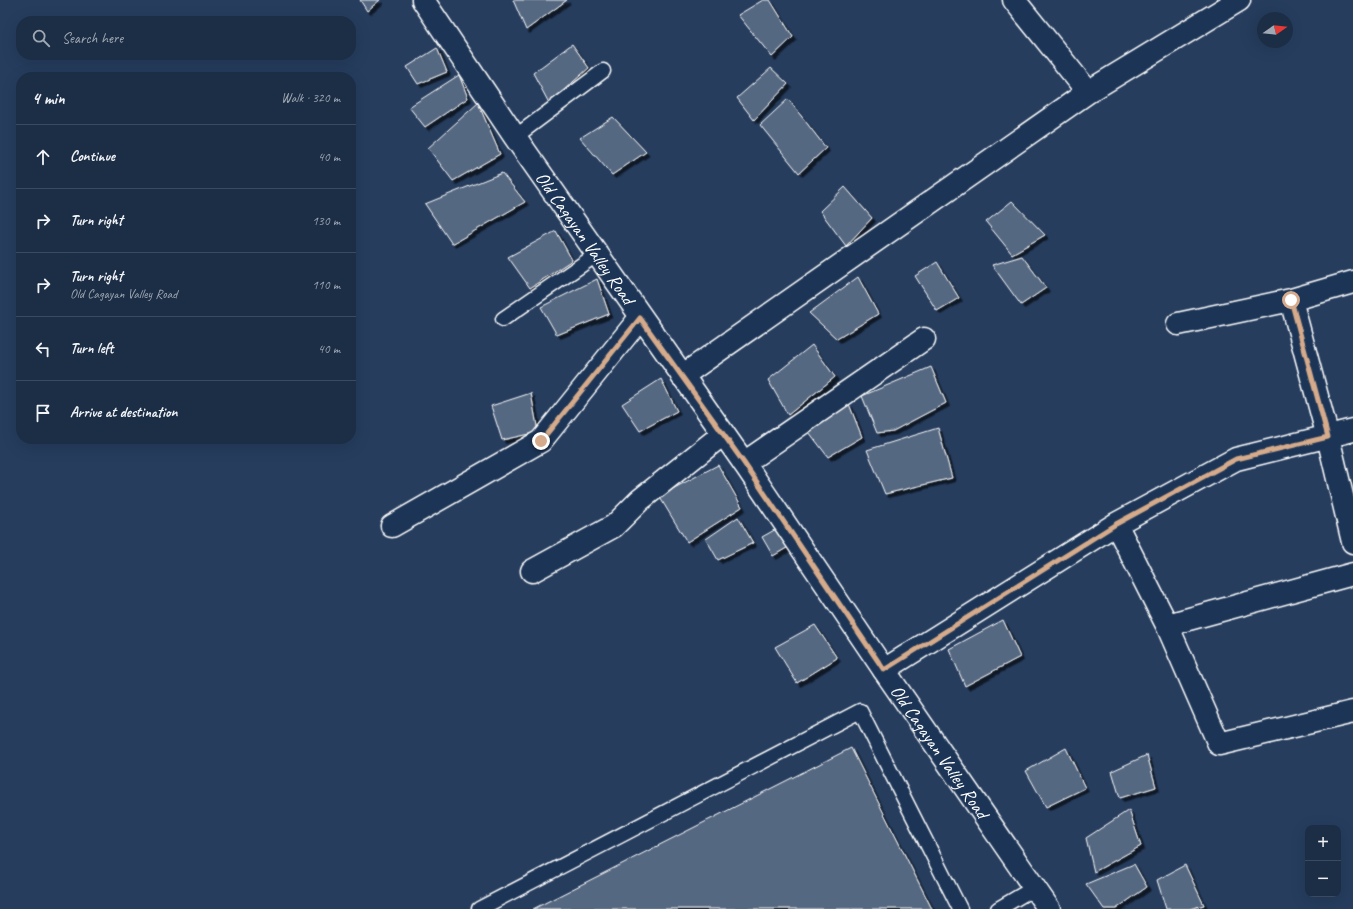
<!DOCTYPE html>
<html lang="en">
<head>
<meta charset="utf-8">
<style>
	:root { --surface:#1c2e46; --page:#293a51; --text:#f1f3f6; --muted:#a0a8b3; --line:#3a4a5f }
	body { margin:0; font-family:Caveat,sans-serif; background:var(--page); color:var(--text) }
	.controls { position:absolute; right:12px; bottom:12px; display:grid; overflow:hidden; border-radius:8px; box-shadow:0 4px 16px #0002 }
	.controls button { width:36px; height:36px; display:grid; place-items:center; padding:0; border:0; border-bottom:1px solid var(--line); background:var(--surface); color:var(--text); font:20px sans-serif }
	.compass { position:absolute; left:1257px; top:12px; width:36px; height:36px; border-radius:50%; background:var(--surface); box-shadow:0 4px 16px #0002; rotate:76deg }
	.stop { position:absolute; width:12px; height:12px; margin:-9px; border:3px solid #d6ab8b; border-radius:50%; background:#fff }
	.stop.end { background:#d6ab8b; border-color:#fff; box-shadow:0 1px 4px #0008 }
	.list { margin:0; padding:0; list-style:none }
	h2 { display:flex; justify-content:space-between; align-items:center; height:52px; margin:0; padding:0 16px; font-size:17px }
	h2 small { font-size:13px; font-weight:400; color:var(--muted) }
	.list li { display:grid; grid-template-columns:26px 1fr auto; gap:12px; align-items:center; box-sizing:border-box; height:64px; padding:0 16px; border-top:1px solid var(--line) }
	.list b { display:block; font-size:15px; white-space:nowrap }
	.list p { margin:0; font-size:13px; white-space:nowrap; color:var(--muted) }
	.list em { font-size:13px; font-style:normal; color:var(--muted) }
	.icon { flex:none; width:22px; height:22px; fill:none; stroke:currentColor; stroke-width:2; stroke-linecap:round; stroke-linejoin:round }
	.map { position:relative; flex:none; width:1353px; height:909px; overflow:hidden }
	.search { position:absolute; background:var(--surface); box-shadow:0 4px 16px #0002; left:16px; top:16px; width:340px; height:44px; display:flex; align-items:center; gap:10px; box-sizing:border-box; padding:0 14px; border-radius:16px; color:var(--muted); font-size:15px }
	.panel { position:absolute; background:var(--surface); box-shadow:0 4px 16px #0002; left:16px; top:72px; width:340px; height:372px; border-radius:16px }
	.map>svg:first-child { display:block }
	.building { fill:#556781; stroke:#fff; filter:url(#shadow) }
	.lines { fill:none; stroke-linecap:round; stroke-linejoin:round }
	.service-casing { stroke:#fff; stroke-width:17 }
	.minor-casing { stroke:#fff; stroke-width:25 }
	.secondary-casing { stroke:#fff; stroke-width:25 }
	.service { stroke:#1d3557; stroke-width:14 }
	.minor { stroke:#1d3557; stroke-width:22 }
	.secondary { stroke:#1d3557; stroke-width:22 }
	.route { stroke:#d6ab8b; stroke-width:5 }
	.labels { text-anchor:middle; stroke-width:3; stroke-linejoin:round; paint-order:stroke }
	.street-label { font-size:19px; fill:#fff; stroke:#1d3557 }
</style>
</head>
<body>
<div class="map">
<svg width="1353" height="909" viewBox="0 0 1353 909">
	<defs>
		<filter id="shadow"><feDropShadow dx="3.5" dy="3.5" stdDeviation="0" flood-color="#0009"/></filter>
	</defs>
	<rect width="100%" height="100%" fill="#263d5e"/>
	<filter id="ink" filterUnits="userSpaceOnUse"><feTurbulence type="fractalNoise" baseFrequency=".025" numOctaves="2"/><feDisplacementMap in="SourceGraphic" scale="8" xChannelSelector="R" yChannelSelector="G"/><feConvolveMatrix kernelMatrix="1 2 1 2 8 2 1 2 1" color-interpolation-filters="sRGB"/></filter>
	<g filter="url(#ink)">
		<path class="building" d="M360,0H380L367,11Z
			M513,0H567L526,30Z
			M763,0H770L793,37L772,57L738,15Z
			M572,44L589,68L549,103L533,73Z
			M437,48L447,72L418,84L407,67Z
			M771,68L788,84L754,120L737,98Z
			M459,75L468,98L425,127L409,107Z
			M788,99L826,148L799,173L760,125Z
			M478,103L500,154L453,181L428,148Z
			M613,117L646,152L612,175L580,138Z
			M502,173L525,202L452,244L425,204Z
			M845,187L872,218L846,246L820,211Z
			M1012,201L1045,235L1012,254L986,222Z
			M556,231L572,260L530,288L508,257Z
			M1022,256L1046,288L1021,305L992,265Z
			M937,262L959,298L937,311L915,276Z
			M858,277L878,314L837,339L809,313Z
			M597,279L609,314L557,335L541,307Z
			M812,345L835,377L788,415L768,380Z
			M931,367L946,403L893,431L877,433L862,396Z
			M661,379L677,411L640,431L622,404Z
			M531,393L538,432L502,440L491,406Z
			M849,404L862,437L828,457L809,432Z
			M938,428L952,478L885,494L867,450Z
			M718,465L742,507L687,542L659,496Z
			M738,517L753,543L718,560L706,539Z
			M778,528L790,546L773,556L762,537Z
			M1003,620L1020,657L965,686L949,649Z
			M815,625L837,658L797,683L775,647Z
			M851,748L932,909H533Z
			M1066,748L1085,788L1046,807L1026,771Z
			M1147,755L1156,787L1120,798L1112,771Z
			M1129,810L1141,846L1094,872L1086,838Z
			M1134,864L1147,887L1116,909H1104L1086,884Z
			M1185,865L1204,905L1189,909H1166L1157,880Z"/>
		<g class="lines">
			<g class="service-casing">
				<path id="service" d="M515,137L603,71
					M503,319L596,255
					M479,909L860,711L960,909
					M998,909L1034,888"/>
			</g>
			<g class="minor-casing">
				<path id="minor" d="M1014,0L1088,92
					M1353,282L1291,300L1328,437L1353,542
					M1178,324L1291,300
					M682,376L1088,92L1239,0
					M744,463L924,339
					M1116,524L1167,625
					M392,526L541,441L640,318
					M532,571L614,526L640,500L723,434
					M1353,574L1167,625L1219,744L1353,712
					M884,670L1116,524L1236,459L1353,430"/>
			</g>
			<g class="secondary-casing">
				<g id="secondary">
					<path id="s1" d="M423,0L515,137L744,463L884,670L1049,909"/>
				</g>
			</g>
			<use href="#service" class="service"/>
			<use href="#minor" class="minor"/>
			<use href="#secondary" class="secondary"/>
		</g>
	</g>
	<g class="lines" filter="url(#ink)">
		<path class="route" d="M541,441L640,318L744,463L884,670L1116,524L1236,459L1328,437L1291,300"/>
	</g>
	<g class="labels">
		<g class="street-label">
			<text dy="7" stroke="none"><textPath href="#s1" startOffset="288">Old Cagayan Valley Road</textPath></text>
			<text dy="7" stroke="none"><textPath href="#s1" startOffset="912">Old Cagayan Valley Road</textPath></text>
		</g>
	</g>
</svg>
<div class="controls">
<button>+</button>
<button>−</button>
</div>
<svg class="compass" viewBox="-18 -18 36 36"><path d="M0-13l5 13h-10z" fill="#e53935"/><path d="M0 13l5-13h-10z" fill="#a0a8b3"/></svg>
<div class="stop" style="left:1291px;top:300px"></div>
<div class="stop end" style="left:541px;top:441px"></div>
<div class="search"><svg class="icon" aria-label="search" viewBox="0 0 24 24"><circle cx="10" cy="10" r="6"/><path d="M15 15l6 6"/></svg>Search here</div>
<section class="panel">
<h2>4 min<small>Walk · 320 m</small></h2>
<ul class="list">
<li><svg class="icon" aria-label="ahead" viewBox="0 0 24 24"><path d="M12 20V5M6 11l6-6 6 6"/></svg><div><b>Continue</b></div><em>40 m</em></li>
<li><svg class="icon" aria-label="right" viewBox="0 0 24 24"><path d="M7 20v-9h11M14 6l5 5-5 5"/></svg><div><b>Turn right</b></div><em>130 m</em></li>
<li><svg class="icon" aria-label="right" viewBox="0 0 24 24"><path d="M7 20v-9h11M14 6l5 5-5 5"/></svg><div><b>Turn right</b><p>Old Cagayan Valley Road</p></div><em>110 m</em></li>
<li><svg class="icon" aria-label="left" viewBox="0 0 24 24"><path d="M17 20v-9H6M10 6l-5 5 5 5"/></svg><div><b>Turn left</b></div><em>40 m</em></li>
<li><svg class="icon" aria-label="arrive" viewBox="0 0 24 24"><path d="M6 21V4h12l-3 4 3 4H6"/></svg><div><b>Arrive at destination</b></div></li>
</ul>
</section>
</div>
</body>
</html>
